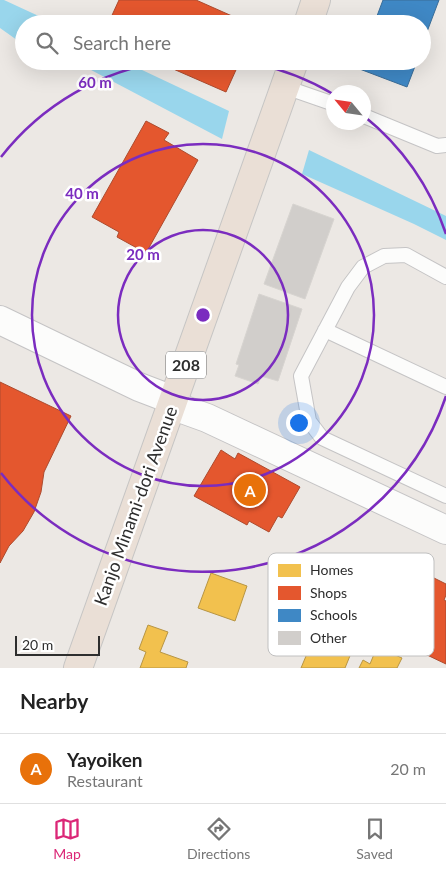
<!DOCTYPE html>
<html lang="en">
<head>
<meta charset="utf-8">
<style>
	:root { --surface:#fff; --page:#f2f2f2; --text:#222; --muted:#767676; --line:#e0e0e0; --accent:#db2777 }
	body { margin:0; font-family:Lato,sans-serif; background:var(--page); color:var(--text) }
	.compass { position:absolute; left:326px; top:85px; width:45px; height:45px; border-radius:50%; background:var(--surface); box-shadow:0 5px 20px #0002; rotate:299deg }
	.scale { position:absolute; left:15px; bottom:12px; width:85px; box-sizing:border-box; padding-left:5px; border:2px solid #2e2e2e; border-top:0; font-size:14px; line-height:18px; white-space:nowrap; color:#2e2e2e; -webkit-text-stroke:4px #fff; paint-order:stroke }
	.you { position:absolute; left:298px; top:422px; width:18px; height:18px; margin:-12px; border:4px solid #fff; border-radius:50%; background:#1a73e8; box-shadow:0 0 0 8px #1a73e833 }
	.badge { display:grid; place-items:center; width:32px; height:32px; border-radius:50%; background:var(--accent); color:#fff; font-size:16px; font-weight:700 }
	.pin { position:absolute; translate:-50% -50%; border:2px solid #fff; box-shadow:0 1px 5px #0006 }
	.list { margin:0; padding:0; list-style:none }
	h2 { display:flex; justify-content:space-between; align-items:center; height:65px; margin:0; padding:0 20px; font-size:21px }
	h2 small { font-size:16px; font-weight:400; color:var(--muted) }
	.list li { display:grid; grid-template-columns:32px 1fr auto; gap:15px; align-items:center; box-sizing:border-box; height:70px; padding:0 20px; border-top:1px solid var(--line) }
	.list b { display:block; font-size:19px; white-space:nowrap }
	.list p { margin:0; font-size:16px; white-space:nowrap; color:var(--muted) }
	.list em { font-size:16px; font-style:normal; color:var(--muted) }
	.icon { flex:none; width:28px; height:28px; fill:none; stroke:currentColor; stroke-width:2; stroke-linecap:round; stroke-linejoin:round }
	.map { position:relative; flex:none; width:446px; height:668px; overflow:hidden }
	.search { position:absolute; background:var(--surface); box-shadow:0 5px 20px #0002; left:15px; right:15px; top:15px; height:55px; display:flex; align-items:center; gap:12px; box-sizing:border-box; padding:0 18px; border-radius:28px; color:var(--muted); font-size:19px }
	.sheet { height:135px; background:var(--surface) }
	nav { display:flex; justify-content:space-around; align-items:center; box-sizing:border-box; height:70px; border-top:1px solid var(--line); background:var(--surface); font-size:14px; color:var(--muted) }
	nav a { display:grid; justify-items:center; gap:2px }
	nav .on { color:var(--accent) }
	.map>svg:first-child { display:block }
	.water { fill:#99d6ec }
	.homes { fill:#f2c14e; stroke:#b79544 }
	.shops { fill:#e4572e; stroke:#ad4b2e }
	.schools { fill:#3f88c5; stroke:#3a6d98 }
	.building { fill:#d1cecb; stroke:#d7d4d0 }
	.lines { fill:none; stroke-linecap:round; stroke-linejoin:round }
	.lane-casing { stroke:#c5c4c5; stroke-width:16 }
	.street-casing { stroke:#c5c4c5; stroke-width:30 }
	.highway-casing { stroke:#c6c5c4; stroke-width:30 }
	.lane { stroke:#fcfcfb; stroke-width:14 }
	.street { stroke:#fcfcfb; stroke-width:28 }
	.highway { stroke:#eadfd6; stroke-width:28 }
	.ring { fill:none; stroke:#7b2cbf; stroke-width:2.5 }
	.labels { text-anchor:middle; stroke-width:5; stroke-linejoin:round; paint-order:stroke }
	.shield { fill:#fff; stroke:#6d6d6d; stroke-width:1 }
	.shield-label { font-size:16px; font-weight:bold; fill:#2e2e2e }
	.street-label { font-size:18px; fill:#2e2e2e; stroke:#fff }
	.key { fill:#fff; stroke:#c0c0c0; stroke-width:1 }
	.key-label { font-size:14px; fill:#2e2e2e }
	.centre { fill:#7b2cbf; stroke:#fff; stroke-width:2.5 }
	.ring-label { font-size:15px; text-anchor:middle; font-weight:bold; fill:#7b2cbf; stroke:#fff; stroke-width:5; stroke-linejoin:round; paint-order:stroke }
</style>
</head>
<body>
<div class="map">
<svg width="446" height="668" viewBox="0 0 446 668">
	<rect width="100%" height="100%" fill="#ece8e4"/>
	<path class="water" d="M0,0H4L56,24H24V45L0,28Z
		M74,61H123L229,111L222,139Z
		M309,150L446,216V240L414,224L302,174Z"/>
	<path class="homes" d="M211,573L247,586L235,621L198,608Z
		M148,625L168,632L160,652L188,662L186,668H140L146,652L139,649Z
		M319,625L356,641L345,668H301Z
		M377,647L402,658L397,668H359L363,660L370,664Z"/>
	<path class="shops" d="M119,0H196L250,24H108Z
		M155,61H240L226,92Z
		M146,121L169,133L164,140L198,160L146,253L117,237L119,232L92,217Z
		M0,382L71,416L44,472L41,492L34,512L23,531L9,546L0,563Z
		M221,450L235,459L238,453L300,487L282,518L278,516L269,532L249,521L247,525L194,496Z
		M416,569L446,584V595L444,600L446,601V664L385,635Z"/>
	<path class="schools" d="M383,0H439L422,45V24H374Z
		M360,61H417L407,87L357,68Z"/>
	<path class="building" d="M293,204L334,219L305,299L264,284Z
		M259,294L302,309L278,381L261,376L258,384L235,376L239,365L236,364Z"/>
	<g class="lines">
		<g class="lane-casing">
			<path id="lane" d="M285,87L334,104
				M364,116L437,146L446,145
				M446,277L406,255L384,256L363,267L348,287L301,376L309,421L322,438L446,496
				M325,330L446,387"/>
		</g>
		<g class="street-casing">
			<path id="street" d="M0,320L139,387L173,400
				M171,405L207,418L446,530"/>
		</g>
		<g class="highway-casing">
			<path id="highway" d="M308,24L316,0
				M78,668L294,61"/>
		</g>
		<use href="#lane" class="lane"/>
		<use href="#street" class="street"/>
		<use href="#highway" class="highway"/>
	</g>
	<g class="ring">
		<circle cx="203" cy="315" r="85"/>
		<circle cx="203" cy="315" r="171"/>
		<path d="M446 396A256 256 0 0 1 1 473M1 157A256 256 0 0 1 167 61M239 61A256 256 0 0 1 333 94M364 116A256 256 0 0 1 446 234"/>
	</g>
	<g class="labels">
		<rect class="shield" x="166" y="351.5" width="40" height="27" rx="4"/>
		<g class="shield-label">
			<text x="186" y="371">208</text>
		</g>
		<g class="street-label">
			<text transform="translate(136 506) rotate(-70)" y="6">Kanjo Minami-dori Avenue</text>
		</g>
	</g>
	<rect x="268" y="553" width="166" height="103" rx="8" class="key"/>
	<rect x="278" y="564" width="23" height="13" fill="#f2c14e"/>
	<rect x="278" y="586" width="23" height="14" fill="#e4572e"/>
	<rect x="278" y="609" width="23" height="13" fill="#3f88c5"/>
	<rect x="278" y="631" width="23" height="14" fill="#d1cecb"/>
	<g class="key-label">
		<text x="310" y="575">Homes</text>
		<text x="310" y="598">Shops</text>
		<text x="310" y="620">Schools</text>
		<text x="310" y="643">Other</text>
	</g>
	<circle cx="203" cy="315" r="8" class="centre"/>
	<g class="ring-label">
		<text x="95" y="88">60 m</text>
		<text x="82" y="199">40 m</text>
		<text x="143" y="260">20 m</text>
	</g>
</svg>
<svg class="compass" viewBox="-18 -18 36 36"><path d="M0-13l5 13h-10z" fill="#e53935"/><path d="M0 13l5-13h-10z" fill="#767676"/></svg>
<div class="scale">20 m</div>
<div class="you"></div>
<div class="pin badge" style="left:250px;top:490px;background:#e8710a">A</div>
<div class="search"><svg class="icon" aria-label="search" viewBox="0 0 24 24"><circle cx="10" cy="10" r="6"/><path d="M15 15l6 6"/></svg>Search here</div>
</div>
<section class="sheet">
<h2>Nearby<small></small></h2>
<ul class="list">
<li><span class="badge" style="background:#e8710a">A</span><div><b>Yayoiken</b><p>Restaurant</p></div><em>20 m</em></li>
</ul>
</section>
<nav>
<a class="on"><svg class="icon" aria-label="map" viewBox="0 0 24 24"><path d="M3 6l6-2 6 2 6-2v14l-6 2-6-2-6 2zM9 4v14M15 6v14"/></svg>Map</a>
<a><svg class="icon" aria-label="directions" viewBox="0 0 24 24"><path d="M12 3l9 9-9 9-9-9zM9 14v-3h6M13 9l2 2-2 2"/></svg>Directions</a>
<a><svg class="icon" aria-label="saved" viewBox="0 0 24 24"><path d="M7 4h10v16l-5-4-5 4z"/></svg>Saved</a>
</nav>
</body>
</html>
